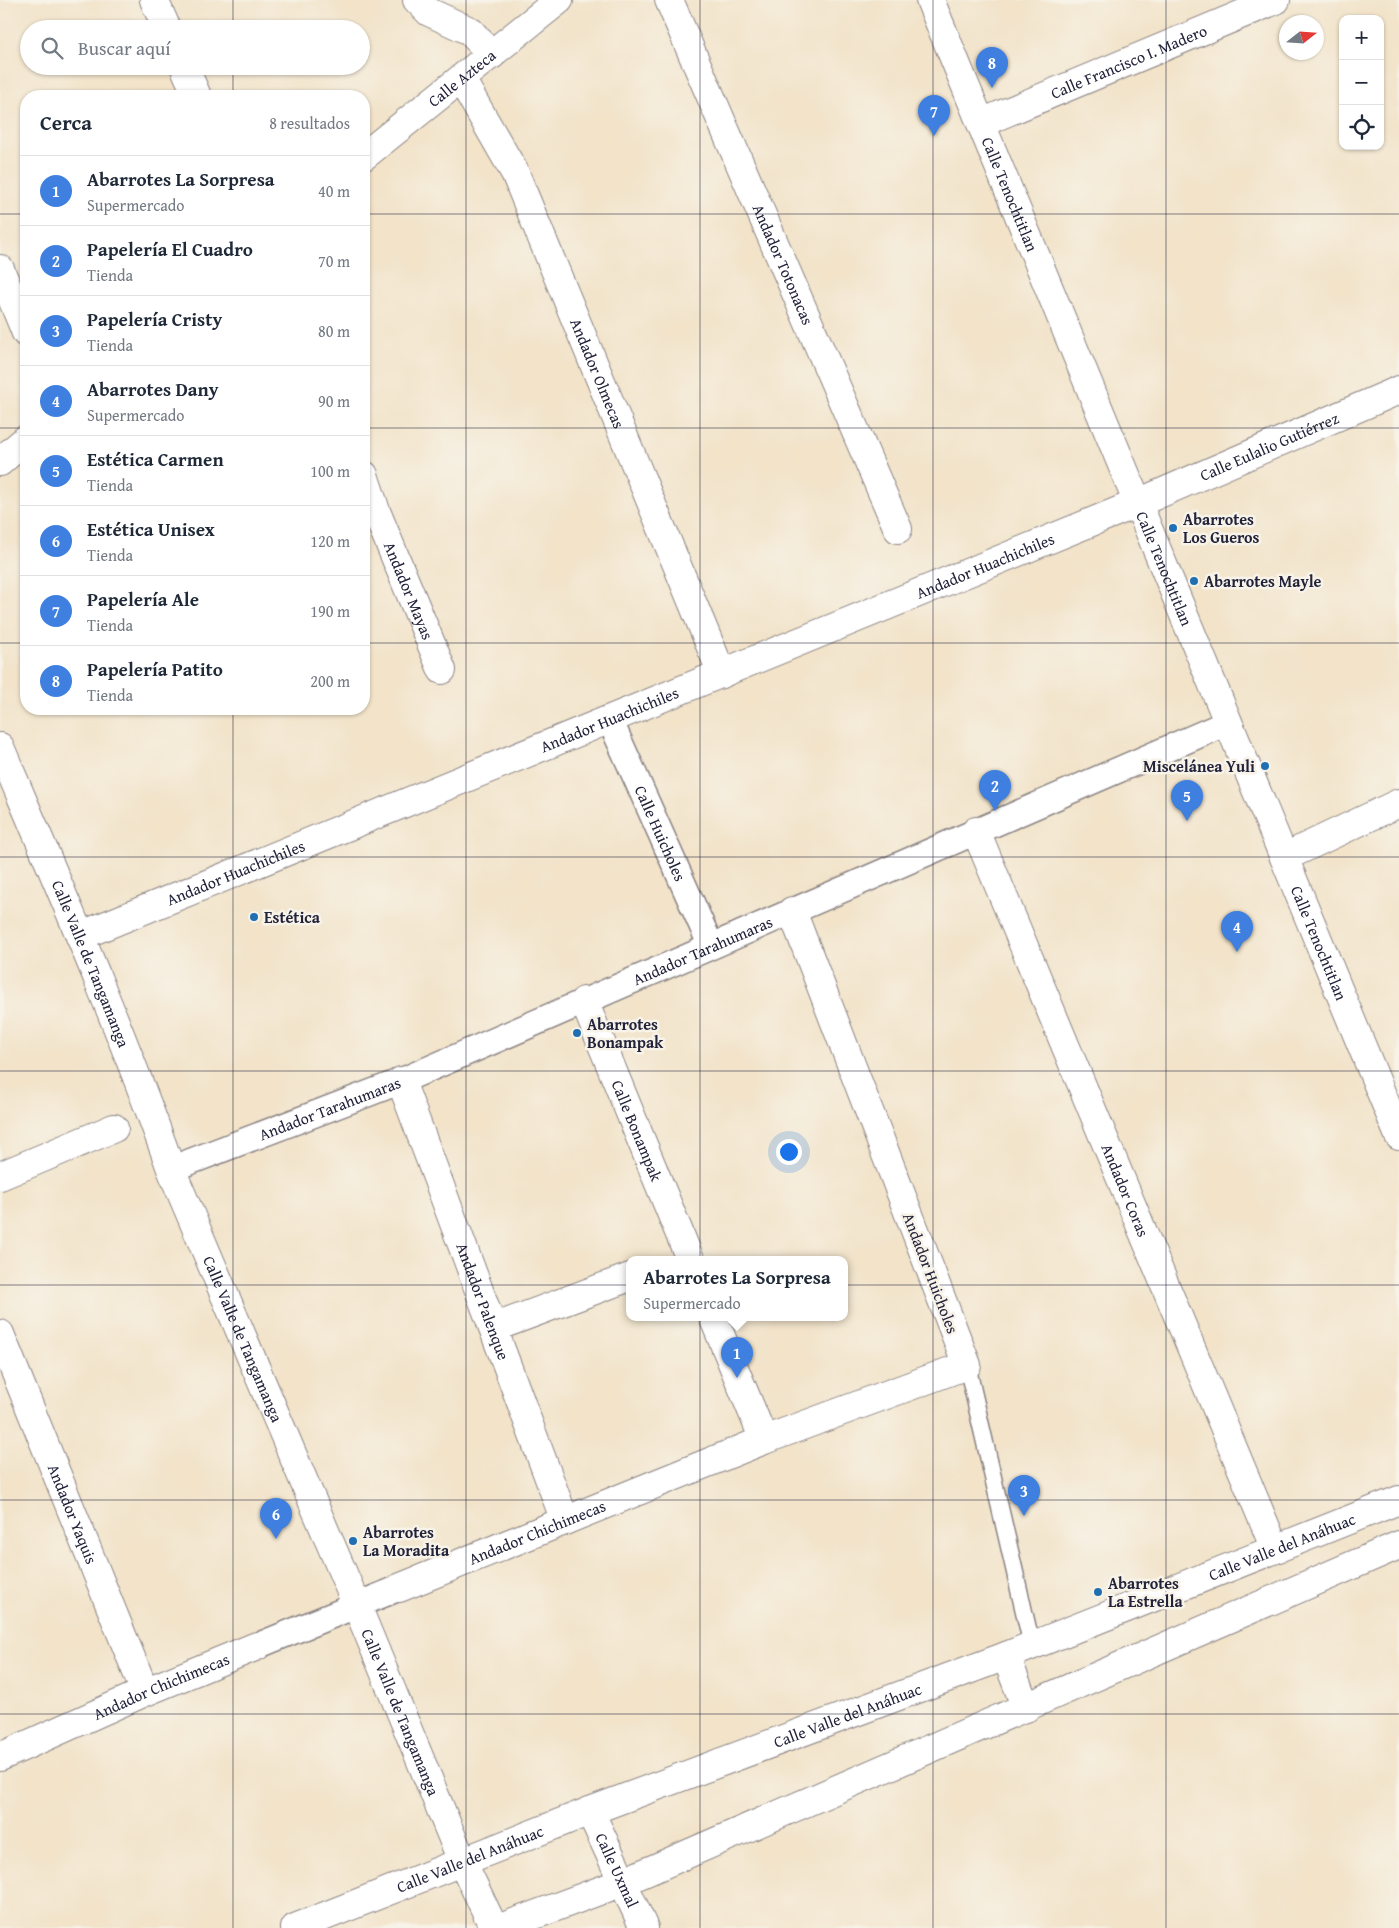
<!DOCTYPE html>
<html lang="es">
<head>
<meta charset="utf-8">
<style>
	:root { --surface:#fff; --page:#f2f2f3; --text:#1f2937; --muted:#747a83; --line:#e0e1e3; --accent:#1a73e8 }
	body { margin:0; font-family:"Gentium Book Plus",serif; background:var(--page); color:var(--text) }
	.controls { position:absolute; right:15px; top:15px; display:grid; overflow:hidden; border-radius:10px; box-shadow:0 1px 4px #0004 }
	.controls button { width:45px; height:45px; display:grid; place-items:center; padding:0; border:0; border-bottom:1px solid var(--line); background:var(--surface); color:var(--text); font:25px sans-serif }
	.compass { position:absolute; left:1279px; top:15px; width:45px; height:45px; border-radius:50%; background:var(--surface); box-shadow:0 1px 4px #0004; rotate:73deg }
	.you { position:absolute; left:788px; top:1151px; width:18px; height:18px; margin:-12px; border:4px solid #fff; border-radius:50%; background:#1a73e8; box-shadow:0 0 0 8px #1a73e833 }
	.badge { display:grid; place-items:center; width:32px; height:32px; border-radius:50%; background:var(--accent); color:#fff; font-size:16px; font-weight:700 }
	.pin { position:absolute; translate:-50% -41px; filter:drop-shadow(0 1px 2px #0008) }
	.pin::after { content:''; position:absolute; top:26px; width:18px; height:15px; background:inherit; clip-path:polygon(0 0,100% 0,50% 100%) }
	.popup { position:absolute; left:626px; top:1256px; width:222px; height:65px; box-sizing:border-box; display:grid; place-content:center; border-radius:10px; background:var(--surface); filter:drop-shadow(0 1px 4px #0005); font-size:16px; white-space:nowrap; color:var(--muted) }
	.popup b { font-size:19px; color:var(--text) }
	.popup::after { content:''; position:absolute; left:50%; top:100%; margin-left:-10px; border:10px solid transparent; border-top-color:var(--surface) }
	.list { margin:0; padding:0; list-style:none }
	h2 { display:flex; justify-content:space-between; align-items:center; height:65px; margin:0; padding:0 20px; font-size:21px }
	h2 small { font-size:16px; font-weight:400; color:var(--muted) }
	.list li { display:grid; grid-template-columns:32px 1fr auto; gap:15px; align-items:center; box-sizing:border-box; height:70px; padding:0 20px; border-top:1px solid var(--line) }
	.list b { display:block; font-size:19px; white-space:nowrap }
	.list p { margin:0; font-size:16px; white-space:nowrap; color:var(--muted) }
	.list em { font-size:16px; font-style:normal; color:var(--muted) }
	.icon { flex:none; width:28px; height:28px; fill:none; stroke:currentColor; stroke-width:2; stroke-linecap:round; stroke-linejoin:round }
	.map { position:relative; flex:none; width:1399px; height:1928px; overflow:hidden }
	.search { position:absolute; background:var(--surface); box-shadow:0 1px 4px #0004; left:20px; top:20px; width:350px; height:55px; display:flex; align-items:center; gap:12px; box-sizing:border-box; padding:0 18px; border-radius:28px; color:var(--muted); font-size:19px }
	.panel { position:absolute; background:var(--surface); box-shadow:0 1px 4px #0004; left:20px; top:90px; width:350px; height:625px; border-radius:20px }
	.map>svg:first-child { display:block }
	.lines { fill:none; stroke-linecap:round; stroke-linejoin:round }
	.service-casing { stroke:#8a8282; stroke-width:19 }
	.pedestrian-casing { stroke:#8a8282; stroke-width:28 }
	.minor-casing { stroke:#8a8282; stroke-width:30 }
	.tertiary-casing { stroke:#8a8282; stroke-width:30 }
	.service { stroke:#fff; stroke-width:16 }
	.pedestrian { stroke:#fff; stroke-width:25 }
	.minor { stroke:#fff; stroke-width:28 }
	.tertiary { stroke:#fff; stroke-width:28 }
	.grid { fill:none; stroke:#22223b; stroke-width:1; stroke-opacity:0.55 }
	.poi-dot { fill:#1f6fb2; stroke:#f7f3e8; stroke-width:2 }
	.labels { text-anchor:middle; stroke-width:5; stroke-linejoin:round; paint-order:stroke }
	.street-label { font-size:16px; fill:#22223b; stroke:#f7f3e8 }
	.poi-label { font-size:16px; font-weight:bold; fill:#22223b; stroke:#f7f3e8; text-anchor:start }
</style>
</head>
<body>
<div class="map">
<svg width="1399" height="1928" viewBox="0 0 1399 1928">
	<rect width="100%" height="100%" fill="#f7f3e8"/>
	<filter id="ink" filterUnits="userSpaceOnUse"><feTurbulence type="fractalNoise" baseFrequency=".02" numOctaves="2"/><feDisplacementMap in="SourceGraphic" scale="10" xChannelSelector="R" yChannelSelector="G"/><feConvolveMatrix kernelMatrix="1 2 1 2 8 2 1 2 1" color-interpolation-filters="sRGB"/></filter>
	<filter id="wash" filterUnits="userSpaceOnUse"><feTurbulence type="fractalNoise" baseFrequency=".0096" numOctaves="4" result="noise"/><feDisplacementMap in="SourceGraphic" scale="20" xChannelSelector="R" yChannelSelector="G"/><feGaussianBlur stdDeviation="1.12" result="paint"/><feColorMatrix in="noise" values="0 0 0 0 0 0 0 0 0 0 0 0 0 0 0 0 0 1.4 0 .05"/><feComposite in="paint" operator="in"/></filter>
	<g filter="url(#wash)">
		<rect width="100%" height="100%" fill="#f2e3c9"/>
	</g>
	<g filter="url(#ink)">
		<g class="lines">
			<g class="service-casing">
				<path id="service" d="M967,1365L1032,1646"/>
			</g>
			<g class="pedestrian-casing">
				<g id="pedestrian">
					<path id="s1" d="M610,720L711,946"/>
					<path id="s2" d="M171,1169L401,1081L1229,722"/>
					<path d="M257,1646L399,1588"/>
				</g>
			</g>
			<g class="minor-casing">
				<g id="minor">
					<path d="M154,0L167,29"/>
					<path d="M417,0L429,12L470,31L492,55"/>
					<path id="s3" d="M669,0L898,529"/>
					<path d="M184,66L197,96"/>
					<path id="s4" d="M461,79L515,173L722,674"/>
					<path id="s5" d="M981,123L1276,0"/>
					<path d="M0,269L26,333"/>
					<path id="s6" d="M364,475L376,511L442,670"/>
					<path id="s7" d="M0,747C59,886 120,1026 171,1169L357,1606L462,1861L494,1928"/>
					<path id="s8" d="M976,831L1275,1549"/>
					<path d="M1285,857L1399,803"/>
					<path id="s9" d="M80,936L1138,503L1399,390"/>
					<path id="s10" d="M584,1001L690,1259"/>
					<path id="s11" d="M401,1081L565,1521"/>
					<path d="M0,1176L114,1128"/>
					<path d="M713,1317L764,1440"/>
					<path d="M493,1328L630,1277"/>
					<path id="s12" d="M0,1334L145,1692"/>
					<path id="s13" d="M399,1588L764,1440L967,1365L792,911"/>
					<path d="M1006,1656L1026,1708"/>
					<path id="s14" d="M0,1757L145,1692L257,1646"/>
					<path id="s15" d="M590,1811L644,1928"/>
					<path id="s16" d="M295,1928L590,1811L1006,1656L1399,1500"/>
					<path d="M500,1928L623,1882L1399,1545"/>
				</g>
			</g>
			<g class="tertiary-casing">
				<g id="tertiary">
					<path id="s17" d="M930,0L1399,1136"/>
					<path id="s18" d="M364,156L559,0"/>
					<path d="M0,462L26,439"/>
				</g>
			</g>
			<use href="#service" class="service"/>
			<use href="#pedestrian" class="pedestrian"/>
			<use href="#minor" class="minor"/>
			<use href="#tertiary" class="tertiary"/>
		</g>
	</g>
	<path class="grid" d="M233,0V29M466,0V1928M700,0V1928M933,0V1928M1166,0V1928M233,66V96M0,214H26M364,214H1399M0,428H26M364,428H1399M0,643H26M364,643H1399M233,709V1928M0,857H1399M0,1071H1399M0,1285H1399M0,1500H1399M0,1714H1399"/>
	<g class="poi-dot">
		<circle cx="1173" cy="528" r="5"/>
		<circle cx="1194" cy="581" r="5"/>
		<circle cx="1265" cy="766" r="5"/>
		<circle cx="254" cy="917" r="5"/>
		<circle cx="577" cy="1033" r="5"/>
		<circle cx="353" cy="1541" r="5"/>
		<circle cx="1098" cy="1592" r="5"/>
	</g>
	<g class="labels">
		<g class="street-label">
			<text dy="6" stroke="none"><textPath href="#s5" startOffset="160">Calle Francisco I. Madero</textPath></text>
			<text dy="6" stroke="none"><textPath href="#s18" startOffset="125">Calle Azteca</textPath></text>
			<text dy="6" stroke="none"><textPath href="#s17" startOffset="210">Calle Tenochtitlan</textPath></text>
			<text dy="6" stroke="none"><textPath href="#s3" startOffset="288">Andador Totonacas</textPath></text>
			<text dy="6" stroke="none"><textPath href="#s4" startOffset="325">Andador Olmecas</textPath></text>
			<text dy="6" stroke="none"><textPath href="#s9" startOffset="1286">Calle Eulalio Gutiérrez</textPath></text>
			<text dy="6" stroke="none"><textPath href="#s9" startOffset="978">Andador Huachichiles</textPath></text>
			<text dy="6" stroke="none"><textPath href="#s17" startOffset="615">Calle Tenochtitlan</textPath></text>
			<text dy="6" stroke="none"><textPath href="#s6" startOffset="124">Andador Mayas</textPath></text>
			<text dy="6" stroke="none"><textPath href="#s9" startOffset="572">Andador Huachichiles</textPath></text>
			<text dy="6" stroke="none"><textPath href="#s1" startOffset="124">Calle Huicholes</textPath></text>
			<text dy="6" stroke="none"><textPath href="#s9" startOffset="168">Andador Huachichiles</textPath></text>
			<text dy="6" stroke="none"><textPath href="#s17" startOffset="1020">Calle Tenochtitlan</textPath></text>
			<text dy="6" stroke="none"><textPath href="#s2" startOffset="575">Andador Tarahumaras</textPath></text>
			<text dy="6" stroke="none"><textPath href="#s7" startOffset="235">Calle Valle de Tangamanga</textPath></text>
			<text dy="6" stroke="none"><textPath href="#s2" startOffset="170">Andador Tarahumaras</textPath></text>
			<text dy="6" stroke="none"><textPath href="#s10" startOffset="140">Calle Bonampak</textPath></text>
			<text dy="6" stroke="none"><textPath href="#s8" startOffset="389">Andador Coras</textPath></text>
			<text transform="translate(931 1273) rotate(69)" y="6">Andador Huicholes</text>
			<text dy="6" stroke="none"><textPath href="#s11" startOffset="235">Andador Palenque</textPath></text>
			<text dy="6" stroke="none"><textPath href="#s7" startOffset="640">Calle Valle de Tangamanga</textPath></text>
			<text dy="6" stroke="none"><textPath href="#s12" startOffset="194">Andador Yaquis</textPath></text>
			<text dy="6" stroke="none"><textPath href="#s13" startOffset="149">Andador Chichimecas</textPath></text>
			<text dy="6" stroke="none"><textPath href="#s16" startOffset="1058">Calle Valle del Anáhuac</textPath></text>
			<text dy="6" stroke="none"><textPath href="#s14" startOffset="176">Andador Chichimecas</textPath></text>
			<text dy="6" stroke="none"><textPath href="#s7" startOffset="1045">Calle Valle de Tangamanga</textPath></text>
			<text dy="6" stroke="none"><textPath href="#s16" startOffset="592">Calle Valle del Anáhuac</textPath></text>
			<text dy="6" stroke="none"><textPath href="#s16" startOffset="188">Calle Valle del Anáhuac</textPath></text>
			<text dy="6" stroke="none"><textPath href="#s15" startOffset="65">Calle Uxmal</textPath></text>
		</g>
		<g class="poi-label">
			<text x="1183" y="525">Abarrotes<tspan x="1183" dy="18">Los Gueros</tspan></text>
			<text x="1204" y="587">Abarrotes Mayle</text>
			<text x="1255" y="772" text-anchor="end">Miscelánea Yuli</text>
			<text x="264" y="923">Estética</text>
			<text x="587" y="1030">Abarrotes<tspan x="587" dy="18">Bonampak</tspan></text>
			<text x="363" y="1538">Abarrotes<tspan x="363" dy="18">La Moradita</tspan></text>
			<text x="1108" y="1589">Abarrotes<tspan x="1108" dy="18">La Estrella</tspan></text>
		</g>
	</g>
</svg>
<div class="controls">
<button>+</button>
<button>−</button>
<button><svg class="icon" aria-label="locate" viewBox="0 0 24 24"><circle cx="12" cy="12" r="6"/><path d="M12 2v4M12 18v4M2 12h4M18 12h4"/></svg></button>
</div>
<svg class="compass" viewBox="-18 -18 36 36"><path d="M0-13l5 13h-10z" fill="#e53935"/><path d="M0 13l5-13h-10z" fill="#747a83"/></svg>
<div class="you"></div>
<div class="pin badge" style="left:737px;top:1378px;background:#3f7fe0">1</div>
<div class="popup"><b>Abarrotes La Sorpresa</b>Supermercado</div>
<div class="pin badge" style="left:995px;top:811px;background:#3f7fe0">2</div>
<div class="pin badge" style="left:1024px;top:1516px;background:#3f7fe0">3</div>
<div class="pin badge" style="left:1237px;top:952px;background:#3f7fe0">4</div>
<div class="pin badge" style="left:1187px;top:821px;background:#3f7fe0">5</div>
<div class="pin badge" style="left:276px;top:1539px;background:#3f7fe0">6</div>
<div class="pin badge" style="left:934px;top:136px;background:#3f7fe0">7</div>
<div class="pin badge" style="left:992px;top:88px;background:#3f7fe0">8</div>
<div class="search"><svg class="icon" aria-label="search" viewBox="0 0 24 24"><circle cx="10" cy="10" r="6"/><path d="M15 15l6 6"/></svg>Buscar aquí</div>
<section class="panel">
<h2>Cerca<small>8 resultados</small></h2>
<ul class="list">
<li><span class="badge" style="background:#3f7fe0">1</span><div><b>Abarrotes La Sorpresa</b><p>Supermercado</p></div><em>40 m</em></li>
<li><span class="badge" style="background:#3f7fe0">2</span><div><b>Papelería El Cuadro</b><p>Tienda</p></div><em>70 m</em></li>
<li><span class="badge" style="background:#3f7fe0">3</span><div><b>Papelería Cristy</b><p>Tienda</p></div><em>80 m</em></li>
<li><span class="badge" style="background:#3f7fe0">4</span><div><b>Abarrotes Dany</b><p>Supermercado</p></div><em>90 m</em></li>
<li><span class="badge" style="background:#3f7fe0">5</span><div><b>Estética Carmen</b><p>Tienda</p></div><em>100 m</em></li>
<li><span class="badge" style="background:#3f7fe0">6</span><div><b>Estética Unisex</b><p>Tienda</p></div><em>120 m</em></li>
<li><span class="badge" style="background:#3f7fe0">7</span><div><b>Papelería Ale</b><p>Tienda</p></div><em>190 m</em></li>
<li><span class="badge" style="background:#3f7fe0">8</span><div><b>Papelería Patito</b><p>Tienda</p></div><em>200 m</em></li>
</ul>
</section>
</div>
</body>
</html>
